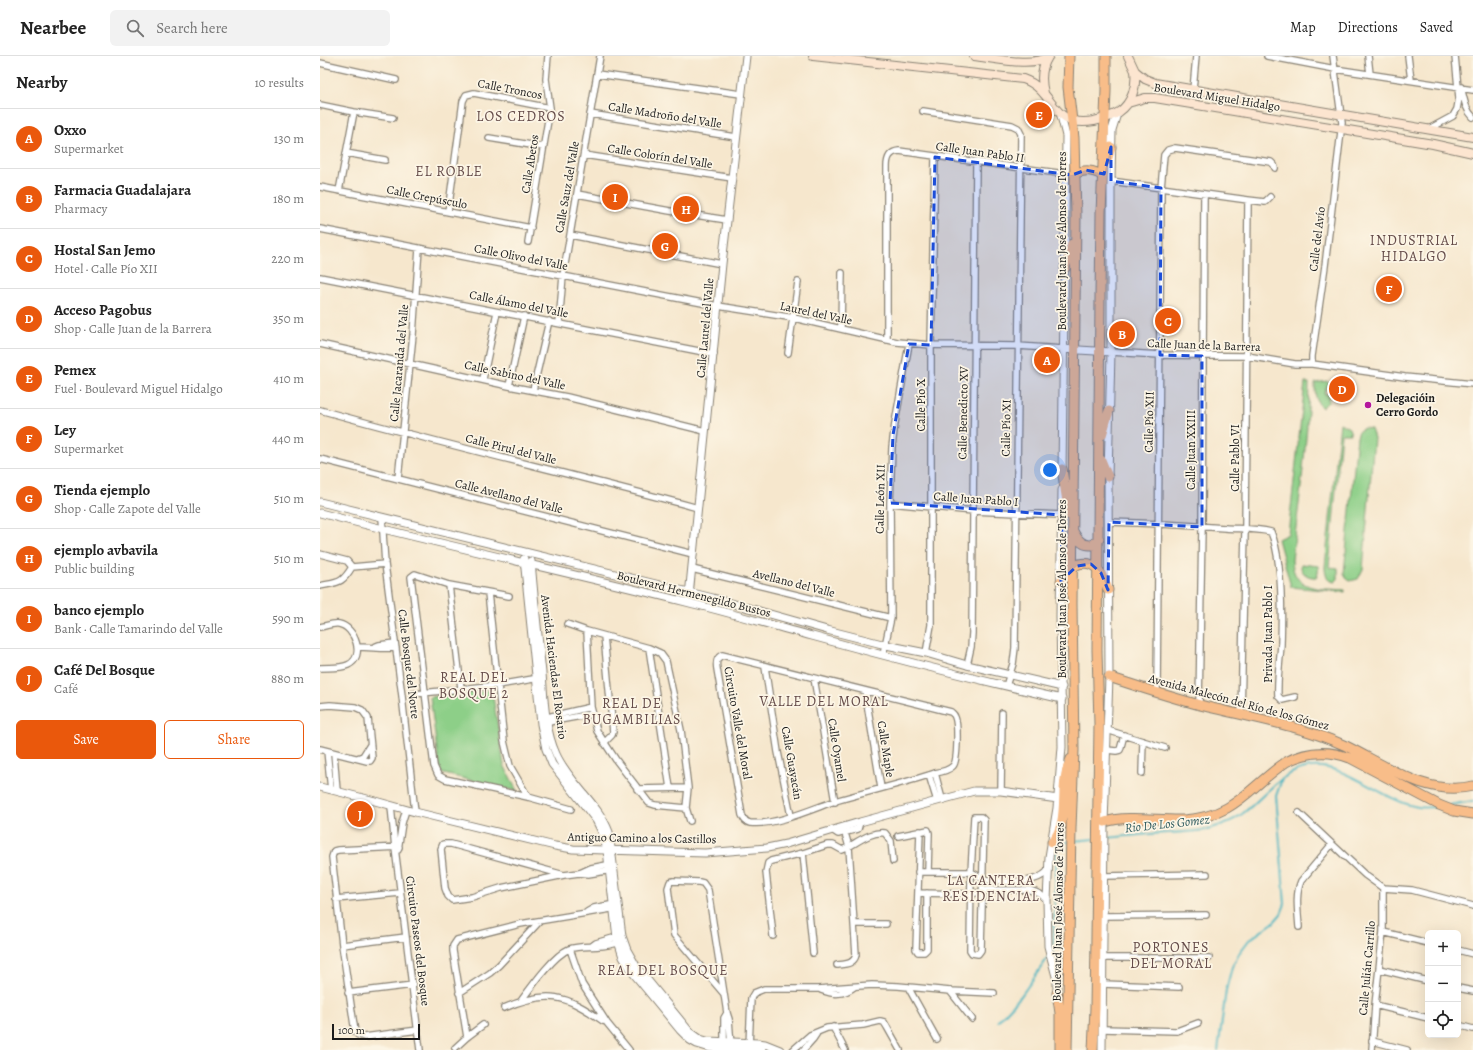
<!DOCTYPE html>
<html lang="en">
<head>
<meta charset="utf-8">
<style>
	:root { --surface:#fff; --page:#f2f2f2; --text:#222; --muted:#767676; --line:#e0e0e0; --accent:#ea580c }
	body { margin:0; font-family:Alegreya,serif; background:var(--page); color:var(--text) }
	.controls { position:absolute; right:12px; bottom:12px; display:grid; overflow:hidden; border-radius:6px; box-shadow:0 4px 16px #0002 }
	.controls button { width:36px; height:36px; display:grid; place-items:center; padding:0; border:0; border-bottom:1px solid var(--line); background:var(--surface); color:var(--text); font:20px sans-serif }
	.scale { position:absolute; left:12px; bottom:10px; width:88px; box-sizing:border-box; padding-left:4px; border:2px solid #1c1c1c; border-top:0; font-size:11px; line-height:14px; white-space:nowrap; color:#1c1c1c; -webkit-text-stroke:3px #fcf5e5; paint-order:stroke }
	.you { position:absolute; left:730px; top:414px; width:14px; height:14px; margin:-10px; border:3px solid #fff; border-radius:50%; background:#1a73e8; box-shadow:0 0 0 6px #1a73e833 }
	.badge { display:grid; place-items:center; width:26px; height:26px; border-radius:50%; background:var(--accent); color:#fff; font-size:13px; font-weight:700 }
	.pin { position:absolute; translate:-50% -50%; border:2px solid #fff; box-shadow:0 1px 4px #0006 }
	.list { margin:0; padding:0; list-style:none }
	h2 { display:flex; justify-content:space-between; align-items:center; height:52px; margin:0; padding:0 16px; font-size:17px }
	h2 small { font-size:13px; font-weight:400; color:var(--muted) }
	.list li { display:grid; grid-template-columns:26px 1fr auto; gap:12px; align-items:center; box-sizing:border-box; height:60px; padding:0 16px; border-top:1px solid var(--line) }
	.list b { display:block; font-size:15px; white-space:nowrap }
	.list p { margin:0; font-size:13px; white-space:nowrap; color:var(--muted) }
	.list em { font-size:13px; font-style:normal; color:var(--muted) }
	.actions { display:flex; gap:8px; padding:12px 16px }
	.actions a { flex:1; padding:9px 0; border:1px solid var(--accent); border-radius:6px; text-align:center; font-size:14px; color:var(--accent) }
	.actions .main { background:var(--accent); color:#fff }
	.icon { flex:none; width:22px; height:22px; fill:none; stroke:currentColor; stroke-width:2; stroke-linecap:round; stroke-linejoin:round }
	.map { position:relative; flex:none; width:1153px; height:994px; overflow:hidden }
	header { display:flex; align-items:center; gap:24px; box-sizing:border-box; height:56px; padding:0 20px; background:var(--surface); border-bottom:1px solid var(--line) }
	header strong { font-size:19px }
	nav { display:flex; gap:22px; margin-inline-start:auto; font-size:14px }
	.search { width:280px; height:36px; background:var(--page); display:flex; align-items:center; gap:10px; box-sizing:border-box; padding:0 14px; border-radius:6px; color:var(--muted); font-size:15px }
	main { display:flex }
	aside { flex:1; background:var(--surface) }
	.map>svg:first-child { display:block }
	.green { fill:#8dcf88; stroke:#547652 }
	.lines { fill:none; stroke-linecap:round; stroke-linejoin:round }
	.stream { stroke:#48b6c2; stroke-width:2 }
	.minor-casing { stroke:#898274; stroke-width:8 }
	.tertiary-casing { stroke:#898274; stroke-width:9 }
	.secondary-casing { stroke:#898274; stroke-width:10 }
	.primary-casing { stroke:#898274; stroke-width:11 }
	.minor { stroke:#fff; stroke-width:5.5 }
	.tertiary { stroke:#fff; stroke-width:7 }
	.secondary { stroke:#fce5d0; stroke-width:8 }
	.primary { stroke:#f8bd89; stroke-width:9 }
	.marked { fill:#1d4ed8; fill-opacity:0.2; stroke:#1d4ed8; stroke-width:3; stroke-dasharray:8 5; stroke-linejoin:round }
	.poi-dot { fill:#b5179e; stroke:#fcf5e5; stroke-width:1.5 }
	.labels { text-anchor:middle; stroke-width:3.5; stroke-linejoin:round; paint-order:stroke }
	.street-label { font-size:12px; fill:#1c1c1c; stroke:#fcf5e5 }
	.poi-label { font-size:12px; font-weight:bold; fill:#1c1c1c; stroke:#fcf5e5; text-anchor:start }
	.water-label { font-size:13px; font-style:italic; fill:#2e5a5e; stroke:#fcf5e5 }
	.quarter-label { font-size:14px; letter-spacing:1px; fill:#654c4a; stroke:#fcf5e5 }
</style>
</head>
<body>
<header>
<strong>Nearbee</strong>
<div class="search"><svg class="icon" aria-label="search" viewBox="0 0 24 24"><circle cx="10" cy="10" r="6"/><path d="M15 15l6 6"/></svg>Search here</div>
<nav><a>Map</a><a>Directions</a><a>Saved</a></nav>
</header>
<main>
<aside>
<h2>Nearby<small>10 results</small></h2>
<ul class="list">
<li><span class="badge">A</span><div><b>Oxxo</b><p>Supermarket</p></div><em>130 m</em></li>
<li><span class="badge">B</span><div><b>Farmacia Guadalajara</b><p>Pharmacy</p></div><em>180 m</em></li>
<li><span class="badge">C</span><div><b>Hostal San Jemo</b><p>Hotel · Calle Pío XII</p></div><em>220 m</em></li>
<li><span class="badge">D</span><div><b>Acceso Pagobus</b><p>Shop · Calle Juan de la Barrera</p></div><em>350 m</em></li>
<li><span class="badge">E</span><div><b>Pemex</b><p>Fuel · Boulevard Miguel Hidalgo</p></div><em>410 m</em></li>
<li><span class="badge">F</span><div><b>Ley</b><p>Supermarket</p></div><em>440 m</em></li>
<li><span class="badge">G</span><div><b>Tienda ejemplo</b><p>Shop · Calle Zapote del Valle</p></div><em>510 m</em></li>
<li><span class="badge">H</span><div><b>ejemplo avbavila</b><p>Public building</p></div><em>510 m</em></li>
<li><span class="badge">I</span><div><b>banco ejemplo</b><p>Bank · Calle Tamarindo del Valle</p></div><em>590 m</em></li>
<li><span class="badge">J</span><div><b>Café Del Bosque</b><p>Café</p></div><em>880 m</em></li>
</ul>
<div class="actions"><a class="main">Save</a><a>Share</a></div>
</aside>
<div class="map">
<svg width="1153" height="994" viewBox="0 0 1153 994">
	<rect width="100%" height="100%" fill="#fcf5e5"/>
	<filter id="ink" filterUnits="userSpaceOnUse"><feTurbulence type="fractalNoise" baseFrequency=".025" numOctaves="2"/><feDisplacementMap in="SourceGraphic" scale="8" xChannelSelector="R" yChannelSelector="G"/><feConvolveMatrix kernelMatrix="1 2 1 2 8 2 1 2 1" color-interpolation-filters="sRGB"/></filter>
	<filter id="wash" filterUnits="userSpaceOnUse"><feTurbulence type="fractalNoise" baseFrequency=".012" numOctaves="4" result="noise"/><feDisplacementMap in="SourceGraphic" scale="16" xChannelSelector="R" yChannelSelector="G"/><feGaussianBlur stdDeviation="0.9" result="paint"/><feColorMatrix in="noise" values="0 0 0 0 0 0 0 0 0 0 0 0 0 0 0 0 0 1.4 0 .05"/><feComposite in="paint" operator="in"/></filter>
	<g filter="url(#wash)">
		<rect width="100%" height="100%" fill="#f6e7cd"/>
		<path class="green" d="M1007,325L1010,328L1006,332L1004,337L1009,339L1008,346L1002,352C995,345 995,336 995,327Z
			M985,327H989C988,386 979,445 972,504C973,536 1000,532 1025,534V536L971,531L958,483L968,478Z
			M1020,367L1029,372L1031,378H1021L1009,511L1018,512V523L1015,526C1007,525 1005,518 1005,511Z
			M1044,372L1051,373L1054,382L1043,513L1038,523L1030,525L1026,522L1024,517L1037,381L1039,375Z
			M981,508L999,510L997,521C989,522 980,518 981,508Z
			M172,634L184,709L197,735L120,717L110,641Z"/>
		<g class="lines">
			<path class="stream" d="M1130,749L1153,745
				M786,782C807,780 827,778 847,777C866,776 886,776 903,768C909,766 917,762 922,758C944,742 961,714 991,711C1026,707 1063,745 1098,751C1103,752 1110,751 1116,751
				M753,785L774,783
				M732,897L733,895L737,787L748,786
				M678,965L701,940L729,900
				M898,994L906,934L912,911L920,896L929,884L953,867L961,858L965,848L956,740L962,723"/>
		</g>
	</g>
	<g filter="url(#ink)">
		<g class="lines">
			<g class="minor-casing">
				<path id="minor" d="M947,0L1015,13L1153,34
					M1048,0L1050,18
					M1088,0L1091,24
					M0,7L76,24
					M277,18L421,38
					M1141,31C1144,42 1145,53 1153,61
					M873,34L876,0
					M0,49L34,56L73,62
					M603,55L692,69L698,72L701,78L695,592L693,608L686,630
					M270,58L416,81
					M1109,73L1133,60L1137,53L1139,42L1135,0
					M169,82L223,91
					M26,97L65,104
					M264,99L412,122
					M791,125L928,144L945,146L950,141
					M0,131L211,172
					M19,135L34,56
					M257,138L350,155L407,164
					M128,156L143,45L146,39L154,37L230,52
					M0,173L398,250L474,262L577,286L611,289L698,290L743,293
					M250,179L402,208
					M208,186L230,52L226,23L228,0
					M0,221L394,298
					M239,267L243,220L250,179L280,0
					M521,272L522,217
					M567,284V111C567,103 569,96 579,95L745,118
					M0,288L189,330L247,341L385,375
					M791,296L840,299L927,300L975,308H992L1085,321L1153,328
					M468,297L478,226
					M992,308V300L1005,210L1022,67L1013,0
					M163,323L177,256
					M189,330L204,260
					M213,334L229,265
					M0,354C125,389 252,418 378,452
					M0,403L373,498
					M78,423L93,279L99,193
					M570,447L653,455L742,459
					M62,461L65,508L82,640L95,756
					M789,466C828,467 866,469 905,472C920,473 936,472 951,476C962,503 962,558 961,588C960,605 957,623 958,640L962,644L975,641
					M0,498L27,505L32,511
					M32,511L65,508
					M372,513L571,562
					M129,529L141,632
					M0,530C18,526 22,528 32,511
					M168,537L184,685L190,710L208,741
					M189,540L129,529L95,518L91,521L114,710L118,719L125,723L208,741L251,753
					M247,568L267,575
					M0,571C6,570 13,567 19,568C35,571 46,601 28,609C19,613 9,611 0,612
					M267,575L329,592L340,597L346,605L361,674L368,732L366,752L335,749L329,747L296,704L277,675L271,651Z
					M284,580L293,676L292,679L284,687
					M37,591C51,591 62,593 76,592
					M54,591L59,589L75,587
					M329,592L350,732
					M606,597L611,569V289L615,101
					M402,599L631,656C633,658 634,658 635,661C638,668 638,705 633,710C629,714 621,716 615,717C582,728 549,735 515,745C492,753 455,770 430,767C425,766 424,763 422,759L397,613C396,607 396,602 402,599Z
					M563,599L571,562L570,447L572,391L575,367L589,288
					M647,609L651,591L652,577L656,105
					M445,611L458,696L471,760
					M494,622L515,746
					M545,635L561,732
					M837,637L841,132L844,99L848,94L855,92L951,106L954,109L955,112
					M93,638L178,629L219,622
					M879,649L882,471L884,138
					M0,650L10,649L35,651L42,654L48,662L52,702L50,705H47L0,693
					M921,659L925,474L928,144
					M223,662L271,651
					M223,667L272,658
					M787,674L845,692
					M787,694L796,695L800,694L804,679
					M7,695L11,734
					M14,697L17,735
					M37,702L43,700L50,689
					M615,717L622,743
					M822,717L823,685
					M609,719L617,745
					M317,733L368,732
					M681,735L682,657
					M71,750L75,792L100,994
					M366,752L370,765
					M979,757L1045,819L1063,832
					M654,761H661L664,764L661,894L658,898L652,897L650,894L651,816Z
					M512,774L518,778L538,773L540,766
					M600,775L596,893L598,896H604L607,893V837
					M578,780L608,774L609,777L608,816
					M79,791L18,794L14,795L12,801L22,889L35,976L38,979L44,981L98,974
					M78,794L82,767L86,754
					M483,797L493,897
					M598,816H651L662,822L668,824C688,825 713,830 728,815
					M260,817L271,812L292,808
					M244,819L131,788H123L121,793L125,832L128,840L132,844L152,841L181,832L244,819L259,817L268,818L292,814
					M784,820L887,818
					M1063,832L1092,834L1153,850
					M598,837L651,838L668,834H710L720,838L727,844
					M16,843L80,837
					M267,856L274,852L295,848
					M783,860L886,859
					M534,868H566
					M979,871C978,855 975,839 981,825L1012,788
					M1063,876L1108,887
					M453,880L446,816L448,807L451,805L483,797L507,789H513L522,794C536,788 549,775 565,777L571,785L573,805
					M22,889L86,881
					M272,890L276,887L300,880
					M250,893L262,928L287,967L309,994
					M1138,894L1153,898
					M782,902H889
					M517,909C526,908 534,908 536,899L529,791L525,777
					M1059,913L1108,925
					M783,928L859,931
					M588,931L617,983
					M1138,932L1153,935
					M501,934C514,939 523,939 534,931
					M630,935L652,963
					M28,937L93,929
					M139,937L170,917L179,909L220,865
					M404,938L354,879L348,832L350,826L353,825L379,826L383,827L388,834L407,957L409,963L411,990
					M201,945C212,930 233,900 249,893C258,890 270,891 279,890C286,890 294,888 301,886
					M1055,949L1108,962
					M184,952C228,933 246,939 283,965
					M1138,969L1153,973
					M513,971L525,994
					M783,973L857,975L878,967
					M147,981L133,895V890L137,884L200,868L297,852
					M1052,985L1087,994
					M404,988V962L407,957
					M429,991L431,942L434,937L444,933H498L552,929L578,930L630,935L674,937
					M135,992L147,981L163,969
					M473,994L490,979L507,972L543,969L560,965L564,966L567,971L580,994
					M483,994L493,983L497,977
					M1052,994L1055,949L1063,876V832"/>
			</g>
			<g class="tertiary-casing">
				<path id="tertiary" d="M741,60L746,80L742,418
					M743,293L791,296
					M0,446L393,542L507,574L566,589L606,597L647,609L742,631
					M0,457C122,489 244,515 366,546C408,556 450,569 492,580C575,603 658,624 742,643
					M204,503L221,668L226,693L232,708L276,764L283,778L287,794L297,882L303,901L314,918L360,974L370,984L377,988L390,992L442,994
					M211,505C214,542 218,580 222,617C224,644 225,674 236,698C249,727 278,747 289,776L302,880L307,894L316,910L369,975L380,983L387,985L438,987L445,988L460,994
					M369,540L402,208L426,0
					M0,731L55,745L95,756L235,790L253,793L350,796L385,797L447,792L466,788L540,766L654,735H681L738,743
					M737,942V924L728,890L727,844L729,801L737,752L742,691L740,560L742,434
					M782,994L784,768L789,621L788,421L791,296V125L792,74L797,58"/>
			</g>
			<g class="secondary-casing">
				<path id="secondary" d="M493,0L703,23C736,34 730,73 774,65C783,63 791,61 799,56C812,47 817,30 815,15
					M654,0C673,2 714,12 729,0
					M808,0L815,15L825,23L835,27L1153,81
					M724,37C721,25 721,12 728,1
					M808,47L825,42H835L1113,88L1153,97"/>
			</g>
			<g class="primary-casing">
				<path id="primary" d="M787,105L791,91
					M754,118C765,113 773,114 783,120
					M745,212L752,188
					M782,379L789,355
					M781,404L788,421
					M742,413L749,459
					M753,475C757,483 762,490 772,489L779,483
					M741,525C746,520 752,510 759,508C777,503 784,522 788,534
					M789,621C822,632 855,643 888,651C934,662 982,670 1026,690C1065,709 1107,741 1153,730
					M785,766C807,759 840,765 864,764C916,760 928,732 966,706C987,695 1009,694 1030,702L1119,749L1134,755L1153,758
					M732,786C747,770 742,744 745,723C746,716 748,709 751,703
					M737,937L740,957V994
					M747,994L751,773L754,694L752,547L756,159L754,82L748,31L749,0
					M773,994L775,952L779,668L777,594L780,241L781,157L786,35V0"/>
			</g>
			<use href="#minor" class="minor"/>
			<use href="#tertiary" class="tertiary"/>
			<use href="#secondary" class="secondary"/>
			<use href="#primary" class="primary"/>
		</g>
	</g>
	<path class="marked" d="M791,91V125L841,132L840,299L882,300V471L789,466L788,534L781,517L771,508L757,510L741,525L742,459L570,447L573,379L589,288L611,289L615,101L752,119L766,114L784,118Z"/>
	<circle class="poi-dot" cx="1048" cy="349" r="4"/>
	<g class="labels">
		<g class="street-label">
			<text transform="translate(190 33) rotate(11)" y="4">Calle Troncos</text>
			<text transform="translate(897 41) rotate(9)" y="4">Boulevard Miguel Hidalgo</text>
			<text transform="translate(345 59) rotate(9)" y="4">Calle Madroño del Valle</text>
			<text transform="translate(660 96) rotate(8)" y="4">Calle Juan Pablo II</text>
			<text transform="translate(340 100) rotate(9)" y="4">Calle Colorín del Valle</text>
			<text transform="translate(210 108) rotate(-81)" y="4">Calle Abetos</text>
			<text transform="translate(247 131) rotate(-80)" y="4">Calle Sauz del Valle</text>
			<text transform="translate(107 141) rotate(11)" y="4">Calle Crepúsculo</text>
			<text transform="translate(997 183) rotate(-83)" y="4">Calle del Avío</text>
			<text transform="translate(742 185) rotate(-90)" y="4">Boulevard Juan José Alonso de Torres</text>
			<text transform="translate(201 201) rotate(11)" y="4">Calle Olivo del Valle</text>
			<text transform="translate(199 248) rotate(11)" y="4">Calle Álamo del Valle</text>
			<text transform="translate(496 257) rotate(12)" y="4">Laurel del Valle</text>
			<text transform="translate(385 272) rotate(-85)" y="4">Calle Laurel del Valle</text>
			<text transform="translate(884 289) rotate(2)" y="4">Calle Juan de la Barrera</text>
			<text transform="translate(79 307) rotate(-85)" y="4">Calle Jacaranda del Valle</text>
			<text transform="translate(195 319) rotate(12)" y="4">Calle Sabino del Valle</text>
			<text transform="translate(601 349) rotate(-90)" y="4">Calle Pío X</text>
			<text transform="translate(643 357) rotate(-89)" y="4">Calle Benedicto XV</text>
			<text transform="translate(829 366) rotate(-89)" y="4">Calle Pío XII</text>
			<text transform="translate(686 372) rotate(-89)" y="4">Calle Pío XI</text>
			<text transform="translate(191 393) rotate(14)" y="4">Calle Pirul del Valle</text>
			<text transform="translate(871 394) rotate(-90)" y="4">Calle Juan XXIII</text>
			<text transform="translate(915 402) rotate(-90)" y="4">Calle Pablo VI</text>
			<text transform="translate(189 440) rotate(14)" y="4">Calle Avellano del Valle</text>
			<text transform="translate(560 443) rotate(-89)" y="4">Calle León XII</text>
			<text transform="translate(656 443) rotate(4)" y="4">Calle Juan Pablo I</text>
			<text transform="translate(474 527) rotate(14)" y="4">Avellano del Valle</text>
			<text transform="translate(742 533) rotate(-90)" y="4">Boulevard Juan José Alonso de Torres</text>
			<text transform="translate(374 538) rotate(14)" y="4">Boulevard Hermenegildo Bustos</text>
			<text transform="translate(948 578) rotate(-90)" y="4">Privada Juan Pablo I</text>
			<text transform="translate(89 608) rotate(83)" y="4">Calle Bosque del Norte</text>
			<text transform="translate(234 611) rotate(83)" y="4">Avenida Haciendas El Rosario</text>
			<text transform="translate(919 646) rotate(15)" y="4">Avenida Malecón del Río de los Gómez</text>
			<text transform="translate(418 667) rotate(80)" y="4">Circuito Valle del Moral</text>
			<text transform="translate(566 693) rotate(81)" y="4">Calle Maple</text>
			<text transform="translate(517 694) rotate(81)" y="4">Calle Oyamel</text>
			<text transform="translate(472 707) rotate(80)" y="4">Calle Guayacán</text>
			<text transform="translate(322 782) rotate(1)" y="4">Antiguo Camino a los Castillos</text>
			<text transform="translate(738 856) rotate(-89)" y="4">Boulevard Juan José Alonso de Torres</text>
			<text transform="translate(98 885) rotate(83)" y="4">Circuito Paseos del Bosque</text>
			<text transform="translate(1047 912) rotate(-85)" y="4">Calle Julián Carrillo</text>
		</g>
		<g class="poi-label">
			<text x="1056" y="346">Delegacióin<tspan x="1056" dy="14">Cerro Gordo</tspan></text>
		</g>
		<g class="water-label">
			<text transform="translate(847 767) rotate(-6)" y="5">Rio De Los Gomez</text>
		</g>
		<g class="quarter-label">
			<text x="201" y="65">LOS CEDROS</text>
			<text x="129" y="120">EL ROBLE</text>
			<text x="1094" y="189">INDUSTRIAL<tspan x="1094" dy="16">HIDALGO</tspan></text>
			<text x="154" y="626">REAL DEL<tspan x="154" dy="16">BOSQUE 2</tspan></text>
			<text x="504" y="650">VALLE DEL MORAL</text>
			<text x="312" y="652">REAL DE<tspan x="312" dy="16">BUGAMBILIAS</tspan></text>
			<text x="671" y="829">LA CANTERA<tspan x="671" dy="16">RESIDENCIAL</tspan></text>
			<text x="851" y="896">PORTONES<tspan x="851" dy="16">DEL MORAL</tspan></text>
			<text x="343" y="919">REAL DEL BOSQUE</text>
		</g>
	</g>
</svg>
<div class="controls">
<button>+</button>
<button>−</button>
<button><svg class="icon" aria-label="locate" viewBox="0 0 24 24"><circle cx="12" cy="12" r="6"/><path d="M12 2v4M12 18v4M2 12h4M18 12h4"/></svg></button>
</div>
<div class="scale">100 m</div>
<div class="you"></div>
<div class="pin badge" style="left:727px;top:304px">A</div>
<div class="pin badge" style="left:802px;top:278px">B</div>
<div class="pin badge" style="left:848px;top:265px">C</div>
<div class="pin badge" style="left:1022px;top:333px">D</div>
<div class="pin badge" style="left:719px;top:59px">E</div>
<div class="pin badge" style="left:1069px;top:233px">F</div>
<div class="pin badge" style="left:345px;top:190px">G</div>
<div class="pin badge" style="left:366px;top:153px">H</div>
<div class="pin badge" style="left:295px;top:141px">I</div>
<div class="pin badge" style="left:40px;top:758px">J</div>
</div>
</main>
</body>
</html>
